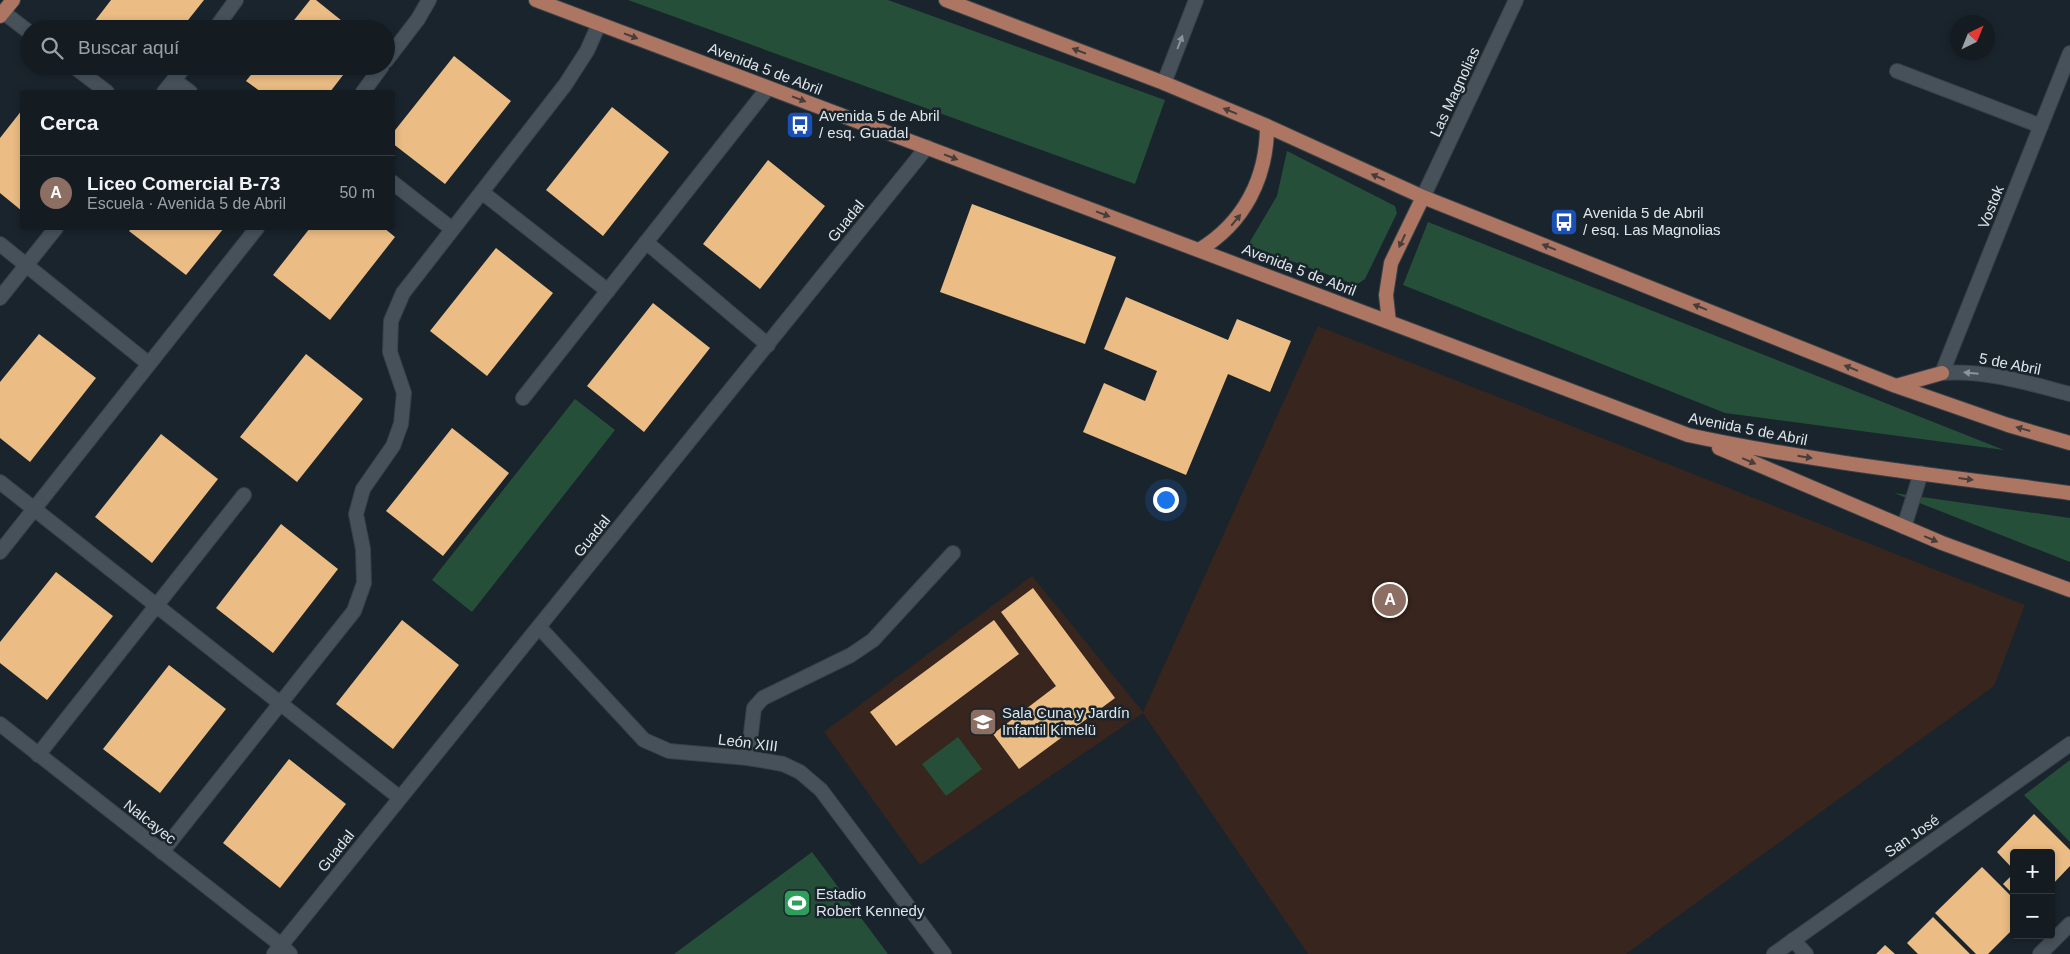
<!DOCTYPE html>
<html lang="es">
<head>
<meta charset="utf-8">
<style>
	:root { --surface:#141b21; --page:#21282e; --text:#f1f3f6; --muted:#9da1a5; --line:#33393f; --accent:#0f766e }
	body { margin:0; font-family:Arial,sans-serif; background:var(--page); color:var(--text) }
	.controls { position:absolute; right:15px; bottom:15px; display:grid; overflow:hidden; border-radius:5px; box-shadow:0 2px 8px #0003 }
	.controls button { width:45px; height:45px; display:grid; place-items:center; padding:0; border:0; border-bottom:1px solid var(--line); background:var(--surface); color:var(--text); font:25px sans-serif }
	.compass { position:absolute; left:1950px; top:15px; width:45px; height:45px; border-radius:50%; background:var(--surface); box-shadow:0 2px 8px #0003; rotate:43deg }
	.you { position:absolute; left:1165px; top:499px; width:18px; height:18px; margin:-12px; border:4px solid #fff; border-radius:50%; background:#1a73e8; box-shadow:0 0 0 8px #1a73e833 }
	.badge { display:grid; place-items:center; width:32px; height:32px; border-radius:50%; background:var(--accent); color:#fff; font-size:16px; font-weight:700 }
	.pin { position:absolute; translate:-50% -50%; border:2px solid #fff; box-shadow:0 1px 5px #0006 }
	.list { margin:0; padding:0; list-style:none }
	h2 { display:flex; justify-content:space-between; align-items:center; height:65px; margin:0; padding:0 20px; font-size:21px }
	h2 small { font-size:16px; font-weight:400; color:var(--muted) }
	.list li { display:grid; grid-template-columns:32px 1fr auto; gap:15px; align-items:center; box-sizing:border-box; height:75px; padding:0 20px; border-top:1px solid var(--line) }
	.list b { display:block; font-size:19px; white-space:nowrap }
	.list p { margin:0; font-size:16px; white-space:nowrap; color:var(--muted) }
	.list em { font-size:16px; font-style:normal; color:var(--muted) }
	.icon { flex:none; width:28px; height:28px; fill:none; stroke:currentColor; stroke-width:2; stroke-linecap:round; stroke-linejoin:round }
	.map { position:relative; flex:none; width:2070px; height:954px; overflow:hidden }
	.search { position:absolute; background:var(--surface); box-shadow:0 2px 8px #0003; left:20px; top:20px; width:375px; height:55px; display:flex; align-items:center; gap:12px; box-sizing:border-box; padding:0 18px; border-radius:28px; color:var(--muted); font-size:19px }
	.panel { position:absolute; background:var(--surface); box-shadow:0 2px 8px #0003; left:20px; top:90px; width:375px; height:140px; border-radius:5px }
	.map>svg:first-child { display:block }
	.education { fill:#37251e }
	.green { fill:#264f39 }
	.building { fill:#ebbd84 }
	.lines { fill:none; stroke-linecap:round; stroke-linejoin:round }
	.service-casing { stroke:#394148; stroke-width:16 }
	.minor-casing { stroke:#394148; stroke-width:16 }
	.tertiary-casing { stroke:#394148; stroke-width:16 }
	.primary-casing { stroke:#394148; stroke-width:16 }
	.service { stroke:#46515a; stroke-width:14 }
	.minor { stroke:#46515a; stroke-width:14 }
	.tertiary { stroke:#46515a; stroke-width:14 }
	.primary { stroke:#ad7663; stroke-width:14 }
	.oneway { fill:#463d3c }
	.oneway2 { fill:#8b949b }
	.labels { text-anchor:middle; stroke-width:5; stroke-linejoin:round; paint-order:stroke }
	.street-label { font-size:15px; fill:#dfe6eb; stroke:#1a242c }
	.poi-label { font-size:15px; fill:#dfe6eb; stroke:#1a242c; text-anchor:start }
</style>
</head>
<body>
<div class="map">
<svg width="2070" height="954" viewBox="0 0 2070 954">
	<rect width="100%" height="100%" fill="#1a242c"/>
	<path class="education" d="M1318,326L2025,605L1994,686L1626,954H1308L1143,713L920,865L824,732L1032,576L1143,712Z"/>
	<path class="green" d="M628,0H888L1165,100L1135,184Z
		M1287,151L1395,206L1397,213L1365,279L1356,285L1248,245L1277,196Z
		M1428,222L2004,450L1725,413L1403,285Z
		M575,399L615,430L472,612L432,580Z
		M1894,493L2070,518V562Z
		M958,737L982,769L946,796L922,764Z
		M2070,760V842L2024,795Z
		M812,852L888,954H674Z"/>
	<path class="building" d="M111,0H204L181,29H95L91,26Z
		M310,0H316L352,29H287Z
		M454,56L511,101L445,184L392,143V134Z
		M258,66H350L330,92H261L246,81Z
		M612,107L669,152L603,236L546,190Z
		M22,110V211L0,193V138Z
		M768,160L825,206L760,289L703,244Z
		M972,204L1116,257L1085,344L940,292Z
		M132,228H224L186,275L129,231Z
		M310,228H384L395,237L330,320L273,275Z
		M496,248L553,293L487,376L430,331Z
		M1126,297L1228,340L1237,319L1291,341L1270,392L1228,374L1186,475L1083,432L1104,383L1145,401L1157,371L1104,349Z
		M653,303L710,348L644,432L587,386Z
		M39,334L96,378L30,462L0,438V382Z
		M306,354L363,399L297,482L240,437Z
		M452,428L509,473L443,556L386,511Z
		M161,434L218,479L152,563L95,517Z
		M281,524L338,569L273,653L216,608Z
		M56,572L113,616L47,700L0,663V642Z
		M1033,588L1115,698L1019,769L993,734L1056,686L1001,612Z
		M402,620L459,665L393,749L336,704Z
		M994,620L1019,654L896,746L870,712Z
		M169,665L226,709L160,793L103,749Z
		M289,759L346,804L280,888L223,843Z
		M2034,814L2070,850V866L2051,886V853H2014V870L1997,852Z
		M1982,867L2014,899V928L1988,954H1976L1935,913Z
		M2014,873V895L2003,884Z
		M1933,917L1970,954H1918L1907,943Z
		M1885,945L1895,954H1876Z"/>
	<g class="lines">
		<g class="service-casing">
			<path id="service" d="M3,12L29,32
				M215,29L236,0
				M386,61L418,19L429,0
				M73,66L107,92
				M174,80L190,92
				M164,92L185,66
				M363,92L382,66
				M392,182L452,229
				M483,193L608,291
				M646,242L768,345
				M0,244L149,364
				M0,298L56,228
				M523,398L768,88
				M0,482L400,798
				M1904,527L1921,473
				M0,552L257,228
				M38,755L244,495
				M748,758L754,708L763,698L851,655L873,640L953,553
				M162,852L354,611L364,583L363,549L356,514L363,489L393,446L401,424L404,393L390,352L391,321L403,293L565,85L587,51L599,24
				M281,945L290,954"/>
		</g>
		<g class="minor-casing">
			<path id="minor" d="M2070,53L1942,373C1986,370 2028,383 2070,394
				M1897,71L2041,126
				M1164,83L1196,0
				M1423,197L1516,0
				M539,627L644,740L669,751L748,758L783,764L800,772L821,790L944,954
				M0,724L281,945
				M1793,940L1806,954
				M274,954L927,147
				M2040,954L2070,924"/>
		</g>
		<g class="tertiary-casing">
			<path id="tertiary" d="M1774,954L2070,744"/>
		</g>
		<g class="primary-casing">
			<path id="primary" d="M536,0L1688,435C1814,462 1942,476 2070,493
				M946,0L1164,83L1267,126L1423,197L1896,386L2008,425L2070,443
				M0,16L13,0
				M1199,250C1244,223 1267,178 1267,126
				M1389,322L1386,295L1391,263L1423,197
				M1896,386L1942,373
				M1719,448L1942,543L2070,590"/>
		</g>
		<use href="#service" class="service"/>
		<use href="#minor" class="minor"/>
		<use href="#tertiary" class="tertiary"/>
		<use href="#primary" class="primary"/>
	</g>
	<defs><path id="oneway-solid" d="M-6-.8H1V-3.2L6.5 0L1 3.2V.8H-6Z" transform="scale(1.25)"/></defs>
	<g class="oneway">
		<use href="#oneway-solid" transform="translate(631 36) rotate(21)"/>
		<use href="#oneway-solid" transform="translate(1079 51) rotate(-159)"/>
		<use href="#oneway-solid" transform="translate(799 99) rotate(21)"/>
		<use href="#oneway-solid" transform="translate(1230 111) rotate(-158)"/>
		<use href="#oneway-solid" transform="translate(951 157) rotate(21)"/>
		<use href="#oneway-solid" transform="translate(1378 177) rotate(-156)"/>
		<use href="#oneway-solid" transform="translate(1103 214) rotate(21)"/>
		<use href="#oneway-solid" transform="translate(1236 220) rotate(-50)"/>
		<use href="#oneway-solid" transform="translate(1402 241) rotate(115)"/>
		<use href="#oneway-solid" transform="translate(1549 247) rotate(-158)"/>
		<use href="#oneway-solid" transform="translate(1700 307) rotate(-158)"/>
		<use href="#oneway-solid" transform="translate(1851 368) rotate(-158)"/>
		<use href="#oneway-solid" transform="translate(2023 429) rotate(-164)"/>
		<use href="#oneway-solid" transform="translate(1805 457) rotate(9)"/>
		<use href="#oneway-solid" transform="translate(1749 461) rotate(23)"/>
		<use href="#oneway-solid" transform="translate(1966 479) rotate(7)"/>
		<use href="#oneway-solid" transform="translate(1931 539) rotate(23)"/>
	</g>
	<g class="oneway2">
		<use href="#oneway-solid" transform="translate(1180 42) rotate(-69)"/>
		<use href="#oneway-solid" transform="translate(1971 373) rotate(-175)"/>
	</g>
	<defs>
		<g id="bus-square" transform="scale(1.4375)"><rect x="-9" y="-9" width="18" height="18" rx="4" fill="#1a4fb4" stroke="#1a242c"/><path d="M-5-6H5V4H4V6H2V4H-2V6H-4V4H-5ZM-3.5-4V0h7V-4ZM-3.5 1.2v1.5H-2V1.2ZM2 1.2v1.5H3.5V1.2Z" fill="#fff"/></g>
		<g id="school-square" transform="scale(1.4375)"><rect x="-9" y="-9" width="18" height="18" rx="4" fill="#8d6e63" stroke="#1a242c"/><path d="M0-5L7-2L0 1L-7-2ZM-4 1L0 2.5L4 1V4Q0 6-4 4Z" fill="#fff"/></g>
		<g id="stadium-square" transform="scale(1.4375)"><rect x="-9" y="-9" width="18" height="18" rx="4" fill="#2e9e5b" stroke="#1a242c"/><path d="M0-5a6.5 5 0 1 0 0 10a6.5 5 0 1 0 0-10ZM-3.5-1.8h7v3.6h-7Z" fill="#fff"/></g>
	</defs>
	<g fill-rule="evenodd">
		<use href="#bus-square" x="800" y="125"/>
		<use href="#bus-square" x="1564" y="222"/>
		<use href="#school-square" x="983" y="722"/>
		<use href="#stadium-square" x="797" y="903"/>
	</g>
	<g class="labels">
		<g class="street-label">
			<text transform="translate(765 69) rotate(21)" y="5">Avenida 5 de Abril</text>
			<text transform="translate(1455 92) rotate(-65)" y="5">Las Magnolias</text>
			<text transform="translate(1991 207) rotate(-68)" y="5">Vostok</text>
			<text transform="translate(846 221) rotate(-51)" y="5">Guadal</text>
			<text transform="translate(1299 270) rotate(21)" y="5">Avenida 5 de Abril</text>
			<text transform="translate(2010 364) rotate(11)" y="5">5 de Abril</text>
			<text transform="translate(1748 429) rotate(11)" y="5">Avenida 5 de Abril</text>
			<text transform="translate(592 536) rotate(-51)" y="5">Guadal</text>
			<text transform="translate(748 743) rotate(7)" y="5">León XIII</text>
			<text transform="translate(150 822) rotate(38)" y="5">Nalcayec</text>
			<text transform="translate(1912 836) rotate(-35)" y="5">San José</text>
			<text transform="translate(336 851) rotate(-51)" y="5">Guadal</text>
		</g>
		<g class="poi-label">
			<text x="819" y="121">Avenida 5 de Abril<tspan x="819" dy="17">/ esq. Guadal</tspan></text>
			<text x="1583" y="218">Avenida 5 de Abril<tspan x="1583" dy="17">/ esq. Las Magnolias</tspan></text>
			<text x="1002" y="718">Sala Cuna y Jardín<tspan x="1002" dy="17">Infantil Kimelü</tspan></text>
			<text x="816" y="899">Estadio<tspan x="816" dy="17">Robert Kennedy</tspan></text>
		</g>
	</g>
</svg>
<div class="controls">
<button>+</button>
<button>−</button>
</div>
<svg class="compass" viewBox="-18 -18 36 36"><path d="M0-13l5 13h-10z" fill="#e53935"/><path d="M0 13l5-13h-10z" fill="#9da1a5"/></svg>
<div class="you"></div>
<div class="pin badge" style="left:1390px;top:600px;background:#8d6e63">A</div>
<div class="search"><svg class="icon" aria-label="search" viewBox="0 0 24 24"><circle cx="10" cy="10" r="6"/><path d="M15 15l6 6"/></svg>Buscar aquí</div>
<section class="panel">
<h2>Cerca<small></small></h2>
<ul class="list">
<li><span class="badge" style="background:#8d6e63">A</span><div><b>Liceo Comercial B-73</b><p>Escuela · Avenida 5 de Abril</p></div><em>50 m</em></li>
</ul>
</section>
</div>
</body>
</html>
